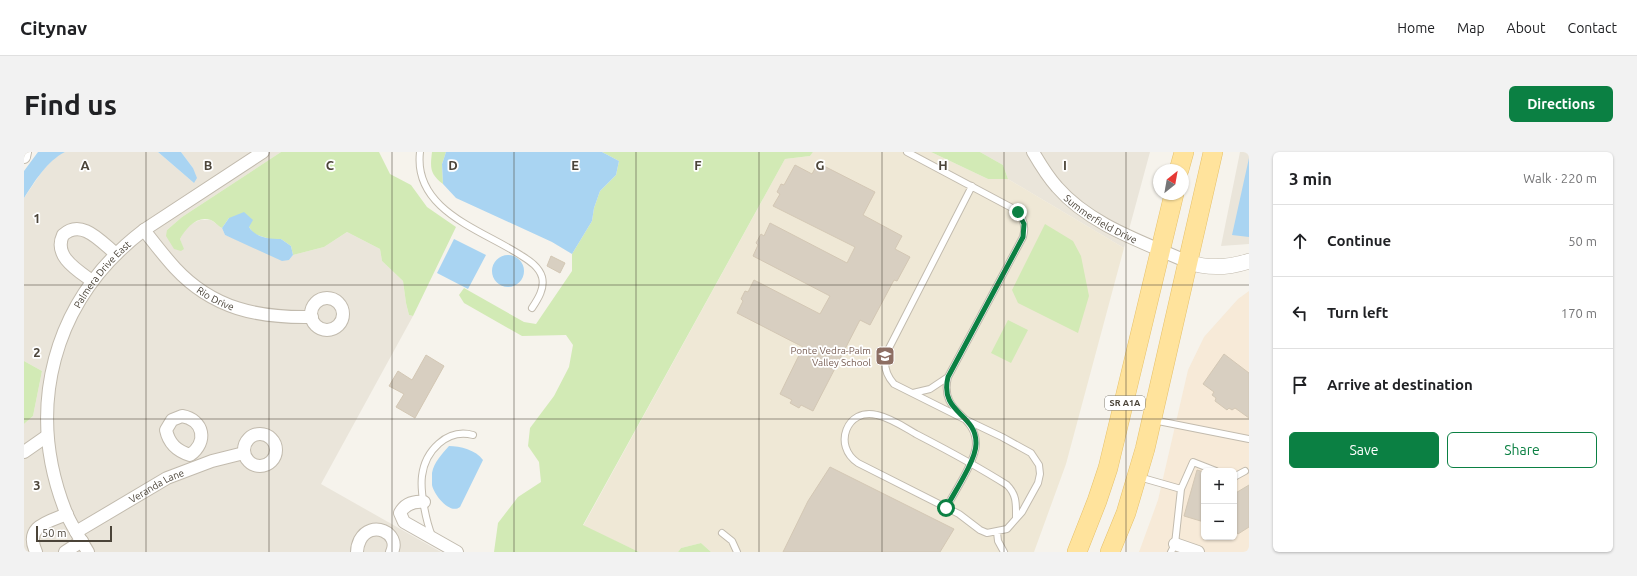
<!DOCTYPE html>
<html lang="en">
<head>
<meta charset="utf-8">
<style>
	:root { --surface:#fff; --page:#f2f2f2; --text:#202124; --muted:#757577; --line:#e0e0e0; --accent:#0b8043 }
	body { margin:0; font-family:Ubuntu,sans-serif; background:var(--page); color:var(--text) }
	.controls { position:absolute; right:12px; bottom:12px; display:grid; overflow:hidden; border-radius:6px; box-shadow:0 1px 3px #0004 }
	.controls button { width:36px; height:36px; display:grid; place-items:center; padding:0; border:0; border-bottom:1px solid var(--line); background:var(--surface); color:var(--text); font:20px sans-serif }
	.compass { position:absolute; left:1129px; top:12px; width:36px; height:36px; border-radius:50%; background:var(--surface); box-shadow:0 1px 3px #0004; rotate:31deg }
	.scale { position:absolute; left:12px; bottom:10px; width:76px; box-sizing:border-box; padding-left:4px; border:2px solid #4b4439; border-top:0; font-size:11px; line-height:14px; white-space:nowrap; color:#4b4439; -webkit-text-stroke:3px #fff; paint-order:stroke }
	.stop { position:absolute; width:12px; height:12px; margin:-9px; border:3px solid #0b8043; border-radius:50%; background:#fff }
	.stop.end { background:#0b8043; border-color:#fff; box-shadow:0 1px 4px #0008 }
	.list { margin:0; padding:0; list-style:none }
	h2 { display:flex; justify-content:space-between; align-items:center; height:52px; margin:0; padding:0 16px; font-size:17px }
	h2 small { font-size:13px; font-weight:400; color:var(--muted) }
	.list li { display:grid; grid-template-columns:26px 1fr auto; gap:12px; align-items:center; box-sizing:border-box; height:72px; padding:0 16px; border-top:1px solid var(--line) }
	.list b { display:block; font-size:15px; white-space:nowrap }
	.list em { font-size:13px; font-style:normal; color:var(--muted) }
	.actions { display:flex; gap:8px; padding:12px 16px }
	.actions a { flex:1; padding:9px 0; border:1px solid var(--accent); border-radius:6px; text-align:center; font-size:14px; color:var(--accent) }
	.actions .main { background:var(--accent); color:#fff }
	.icon { flex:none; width:22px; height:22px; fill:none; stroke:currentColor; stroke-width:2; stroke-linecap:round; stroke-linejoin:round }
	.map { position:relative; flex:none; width:1225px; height:400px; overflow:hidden; border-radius:6px }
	header { display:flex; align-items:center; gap:24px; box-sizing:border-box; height:56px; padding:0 20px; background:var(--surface); border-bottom:1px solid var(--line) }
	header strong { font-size:19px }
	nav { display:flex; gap:22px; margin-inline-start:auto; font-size:14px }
	.intro { display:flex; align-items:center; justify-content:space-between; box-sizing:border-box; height:96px; padding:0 24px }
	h1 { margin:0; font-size:28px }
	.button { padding:10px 18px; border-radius:6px; background:var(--accent); color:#fff; font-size:14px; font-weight:700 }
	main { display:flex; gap:24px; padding:0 24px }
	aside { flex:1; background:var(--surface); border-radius:6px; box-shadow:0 1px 3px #0004 }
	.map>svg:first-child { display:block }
	.residential { fill:#eae5da }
	.commercial { fill:#f7ead8; fill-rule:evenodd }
	.education { fill:#efe8d6 }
	.green { fill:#d2eab5 }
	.water { fill:#a9d4f2 }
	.building { fill:#d8cfc1; stroke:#d3c7b4 }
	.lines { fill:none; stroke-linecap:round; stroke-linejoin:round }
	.service-casing { stroke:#c2bbae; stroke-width:8 }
	.minor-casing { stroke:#c2bbae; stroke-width:14 }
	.tertiary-casing { stroke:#c2bbae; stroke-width:16 }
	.primary-casing { stroke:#e6c16a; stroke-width:20 }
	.service { stroke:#fff; stroke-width:6 }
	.minor { stroke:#fff; stroke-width:12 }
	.tertiary { stroke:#fff; stroke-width:15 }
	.primary { stroke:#ffe39c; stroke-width:19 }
	.route { stroke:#0b8043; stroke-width:5 }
	.grid { fill:none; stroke:#4b4439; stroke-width:1; stroke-opacity:0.55 }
	.labels { text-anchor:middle; stroke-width:3.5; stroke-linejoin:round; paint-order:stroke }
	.shield { fill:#fff; stroke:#817c74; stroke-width:1 }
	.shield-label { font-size:9px; font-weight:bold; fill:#4b4439 }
	.street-label { font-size:10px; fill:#4b4439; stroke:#fff }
	.education-label { font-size:10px; fill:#785e54; stroke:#fff; text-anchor:end }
	.grid-label { font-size:13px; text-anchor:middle; font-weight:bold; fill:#4b4439; stroke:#fff; stroke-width:3.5; stroke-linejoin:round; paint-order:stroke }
</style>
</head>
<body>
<header>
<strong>Citynav</strong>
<nav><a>Home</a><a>Map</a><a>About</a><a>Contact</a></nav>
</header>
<div class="intro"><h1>Find us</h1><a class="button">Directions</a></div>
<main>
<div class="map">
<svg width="1225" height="400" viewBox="0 0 1225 400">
	<rect width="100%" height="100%" fill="#f6f3ec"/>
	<path class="residential" d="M41,0H134L170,31L169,16L157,0H257L158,65L143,78L159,96L156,87L163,74L176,68H187L198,76L201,83L265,108L269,103L300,95L323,80L356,97L358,109L379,129L382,151L385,163L389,164L297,332L417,400H0V272L9,264L18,219L0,209V46L19,18L32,4Z
		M956,0H1126L1100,96L984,27L979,13Z
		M1216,0H1225V92L1197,94Z"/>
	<path class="commercial" d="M1225,139V400H1115L1134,348L1164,218L1180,185L1214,147ZM1180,319H1210V385H1180Z"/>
	<path class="education" d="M789,0H907L964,27H984L1100,96L1042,312L1010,400H687L677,391L657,396L654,400H615L559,374L761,7L786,4Z"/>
	<path class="green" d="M257,0H355L366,22L387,33L403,55L432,75L389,164L385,163L382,151L379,129L358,109L356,97L323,80L300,95L269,103L267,94L257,87H246L230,82L225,75L205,66L198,76C194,74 191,70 187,68C173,63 162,76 156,87L160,97L157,99L150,97L142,84L143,78L158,65Z
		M408,0H422L418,12L419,32C406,22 406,16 408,0Z
		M578,0H789L786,4L761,7L559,373L615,400H470L474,371L494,345L517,330L515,310L504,294L506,276L530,244L545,215L549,193L542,183L498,184L440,151L435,143L440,136L500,170L512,172L548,119V102L568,69L570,56L576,39L592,23L595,9Z
		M907,0H956L979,13L984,27H964Z
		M1021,72L1049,89L1057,104L1065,144L1054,181L994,151L988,138Z
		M984,168L1004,178L987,211L967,201Z
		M0,209L18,219L9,264L0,272Z
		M677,391L687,400H654L657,396Z"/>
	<path class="water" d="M14,0H41C23,9 11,29 0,46V19Z
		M134,0H157L169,16L173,26L170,31Z
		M422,0H578L595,9L592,23L576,39L570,56L568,69L548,102L528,90L432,46L419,32L418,12Z
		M1225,6V85L1208,83Z
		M220,60L229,68L225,75C232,86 245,87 257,87L267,94L269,103L265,108L258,109L201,83L198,76L205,66Z
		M430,87L462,103L444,137L413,121Z
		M468 119a16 16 0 1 1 32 0a16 16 0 1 1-32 0Z
		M425,294C436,294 452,298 459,308L436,355C426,363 410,343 408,333C408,330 408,324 408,321C410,310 418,302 425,294Z"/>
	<path class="building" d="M794,11L851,40L839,63L878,84L871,97L886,105L873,129L870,128L846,173L836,168L789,259L777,253L775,256L766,251L768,248L756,242L779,195L713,161L719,149L717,147L721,139L724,140L730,128L796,162L806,144L729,104L734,93L732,91L737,82L740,84L746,71L823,111L831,95L749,54L756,42L753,40L757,32L760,33L771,13L788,22Z
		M527,104L541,111L536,121L523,114Z
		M1200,202L1225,221V266L1211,256L1208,258L1205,256L1203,258L1191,249L1192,246L1188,243L1190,240L1179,232Z
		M402,203L420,214L391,266L372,255L380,242L365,234L374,219L388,228Z
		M806,315L930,377L916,400H759L784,349Z
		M1173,318L1180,320V370L1160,364Z
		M1225,333V375L1214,382L1210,376V342Z"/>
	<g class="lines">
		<g class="service-casing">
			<path id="service" d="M396,0C389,59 459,78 498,104C506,109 515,115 518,125C521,136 514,147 508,156
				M883,0L990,57C999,64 1002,74 999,85L924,225C915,262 952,261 952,292C952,308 930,341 922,356
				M948,34L862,202C859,214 862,223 870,232L934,264L978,285L1007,301L1015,313L1016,322L1014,331L998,360L983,377L963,381L956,378L935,362L834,311C808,294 823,255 853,263C867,266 880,275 892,282C923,298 953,314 983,333C993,343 992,352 992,366
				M889,241L906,237L924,225
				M1129,268L1225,287
				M1115,325L1157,337L1169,310L1192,319
				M1210,325L1221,319
				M973,380L974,389L980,400
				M698,381L708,389L713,400
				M408,384C402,369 396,340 398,324C401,299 423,276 449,283
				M1147,400L1151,392L1157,337"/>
		</g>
		<g class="minor-casing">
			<g id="minor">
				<path id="s1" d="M1009,0C1016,12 1023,24 1033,35C1066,73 1119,90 1164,110"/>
				<path d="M0,5L1,0"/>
				<path id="s2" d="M120,78C130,91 140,104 151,116C189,157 234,166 288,165"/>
				<path d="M68,129C53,118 29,104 39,83C58,66 77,90 92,102"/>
				<circle cx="303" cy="162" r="16"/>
				<path d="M158,264C180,268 184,290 166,303C153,299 145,292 142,278L148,268Z"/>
				<circle cx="236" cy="298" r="16"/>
				<path d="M0,300L23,284"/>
				<path d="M400,350C389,349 381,352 376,361L380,370L433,400"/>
				<path id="s3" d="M52,380L143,326L188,309L220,301"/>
				<path d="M1151,392L1174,400"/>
				<path d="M12,400C0,374 24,370 43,362"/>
				<path d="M41,400L58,389"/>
				<path id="s4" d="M64,400C57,388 49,376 43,363C0,257 28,148 120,78L239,0"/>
				<path d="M333,400C333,396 334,392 336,388C347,367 377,381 368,400"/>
			</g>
		</g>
		<g class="tertiary-casing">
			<path id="tertiary" d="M1164,110C1185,117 1204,116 1225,109"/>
		</g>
		<g class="primary-casing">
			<path id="primary" d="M1155,18L1160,0
				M1053,400L1073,349L1084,316L1150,42
				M1086,400L1102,361L1121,297L1189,0"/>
		</g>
		<use href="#service" class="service"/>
		<use href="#minor" class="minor"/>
		<use href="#tertiary" class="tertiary"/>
		<use href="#primary" class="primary"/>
	</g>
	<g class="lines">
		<path class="route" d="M922,356C930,341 952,308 952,292C953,261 915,262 924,225L999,85L1000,72L994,60"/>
	</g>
	<path class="grid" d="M122,0V400M245,0V400M368,0V400M490,0V400M612,0V400M735,0V400M858,0V400M980,0V400M1102,0V400M0,133H1225M0,267H1225"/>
	<defs>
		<g id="school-square" transform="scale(1)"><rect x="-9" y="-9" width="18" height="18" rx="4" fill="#8d6e63" stroke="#fff"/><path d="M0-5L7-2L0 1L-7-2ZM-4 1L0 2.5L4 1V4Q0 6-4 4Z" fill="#fff"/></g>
	</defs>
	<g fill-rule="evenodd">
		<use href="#school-square" x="861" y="204"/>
	</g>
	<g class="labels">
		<rect class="shield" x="1081" y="244" width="40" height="14" rx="3"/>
		<g class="shield-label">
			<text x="1101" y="254">SR A1A</text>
		</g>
		<g class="street-label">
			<text dy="4" stroke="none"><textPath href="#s1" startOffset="97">Summerfield Drive</textPath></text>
			<text dy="4" stroke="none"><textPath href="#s4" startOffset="300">Palmera Drive East</textPath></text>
			<text dy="4" stroke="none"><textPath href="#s2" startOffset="100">Rio Drive</textPath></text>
			<text dy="4" stroke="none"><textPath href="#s3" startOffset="93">Veranda Lane</textPath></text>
		</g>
		<g class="education-label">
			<text x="847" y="202">Ponte Vedra-Palm<tspan x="847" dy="12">Valley School</tspan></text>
		</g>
	</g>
	<g class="grid-label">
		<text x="61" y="18">A</text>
		<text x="184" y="18">B</text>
		<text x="306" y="18">C</text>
		<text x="429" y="18">D</text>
		<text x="551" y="18">E</text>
		<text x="674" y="18">F</text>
		<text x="796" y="18">G</text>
		<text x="919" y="18">H</text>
		<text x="1041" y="18">I</text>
		<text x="13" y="71">1</text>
		<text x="13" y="205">2</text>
		<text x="13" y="338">3</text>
	</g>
</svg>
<div class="controls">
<button>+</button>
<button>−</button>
</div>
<svg class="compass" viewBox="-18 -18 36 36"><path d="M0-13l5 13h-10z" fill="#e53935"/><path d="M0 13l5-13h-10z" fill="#757577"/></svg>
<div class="scale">50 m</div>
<div class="stop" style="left:922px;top:356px"></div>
<div class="stop end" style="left:994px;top:60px"></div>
</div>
<aside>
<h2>3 min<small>Walk · 220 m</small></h2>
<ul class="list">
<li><svg class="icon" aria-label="ahead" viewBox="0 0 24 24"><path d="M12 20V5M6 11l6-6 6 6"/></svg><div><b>Continue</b></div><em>50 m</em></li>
<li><svg class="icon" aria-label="left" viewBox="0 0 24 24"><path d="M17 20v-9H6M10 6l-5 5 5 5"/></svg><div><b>Turn left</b></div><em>170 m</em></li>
<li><svg class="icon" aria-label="arrive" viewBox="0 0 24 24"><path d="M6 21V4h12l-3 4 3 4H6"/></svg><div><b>Arrive at destination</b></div></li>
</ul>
<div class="actions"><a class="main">Save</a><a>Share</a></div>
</aside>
</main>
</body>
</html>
